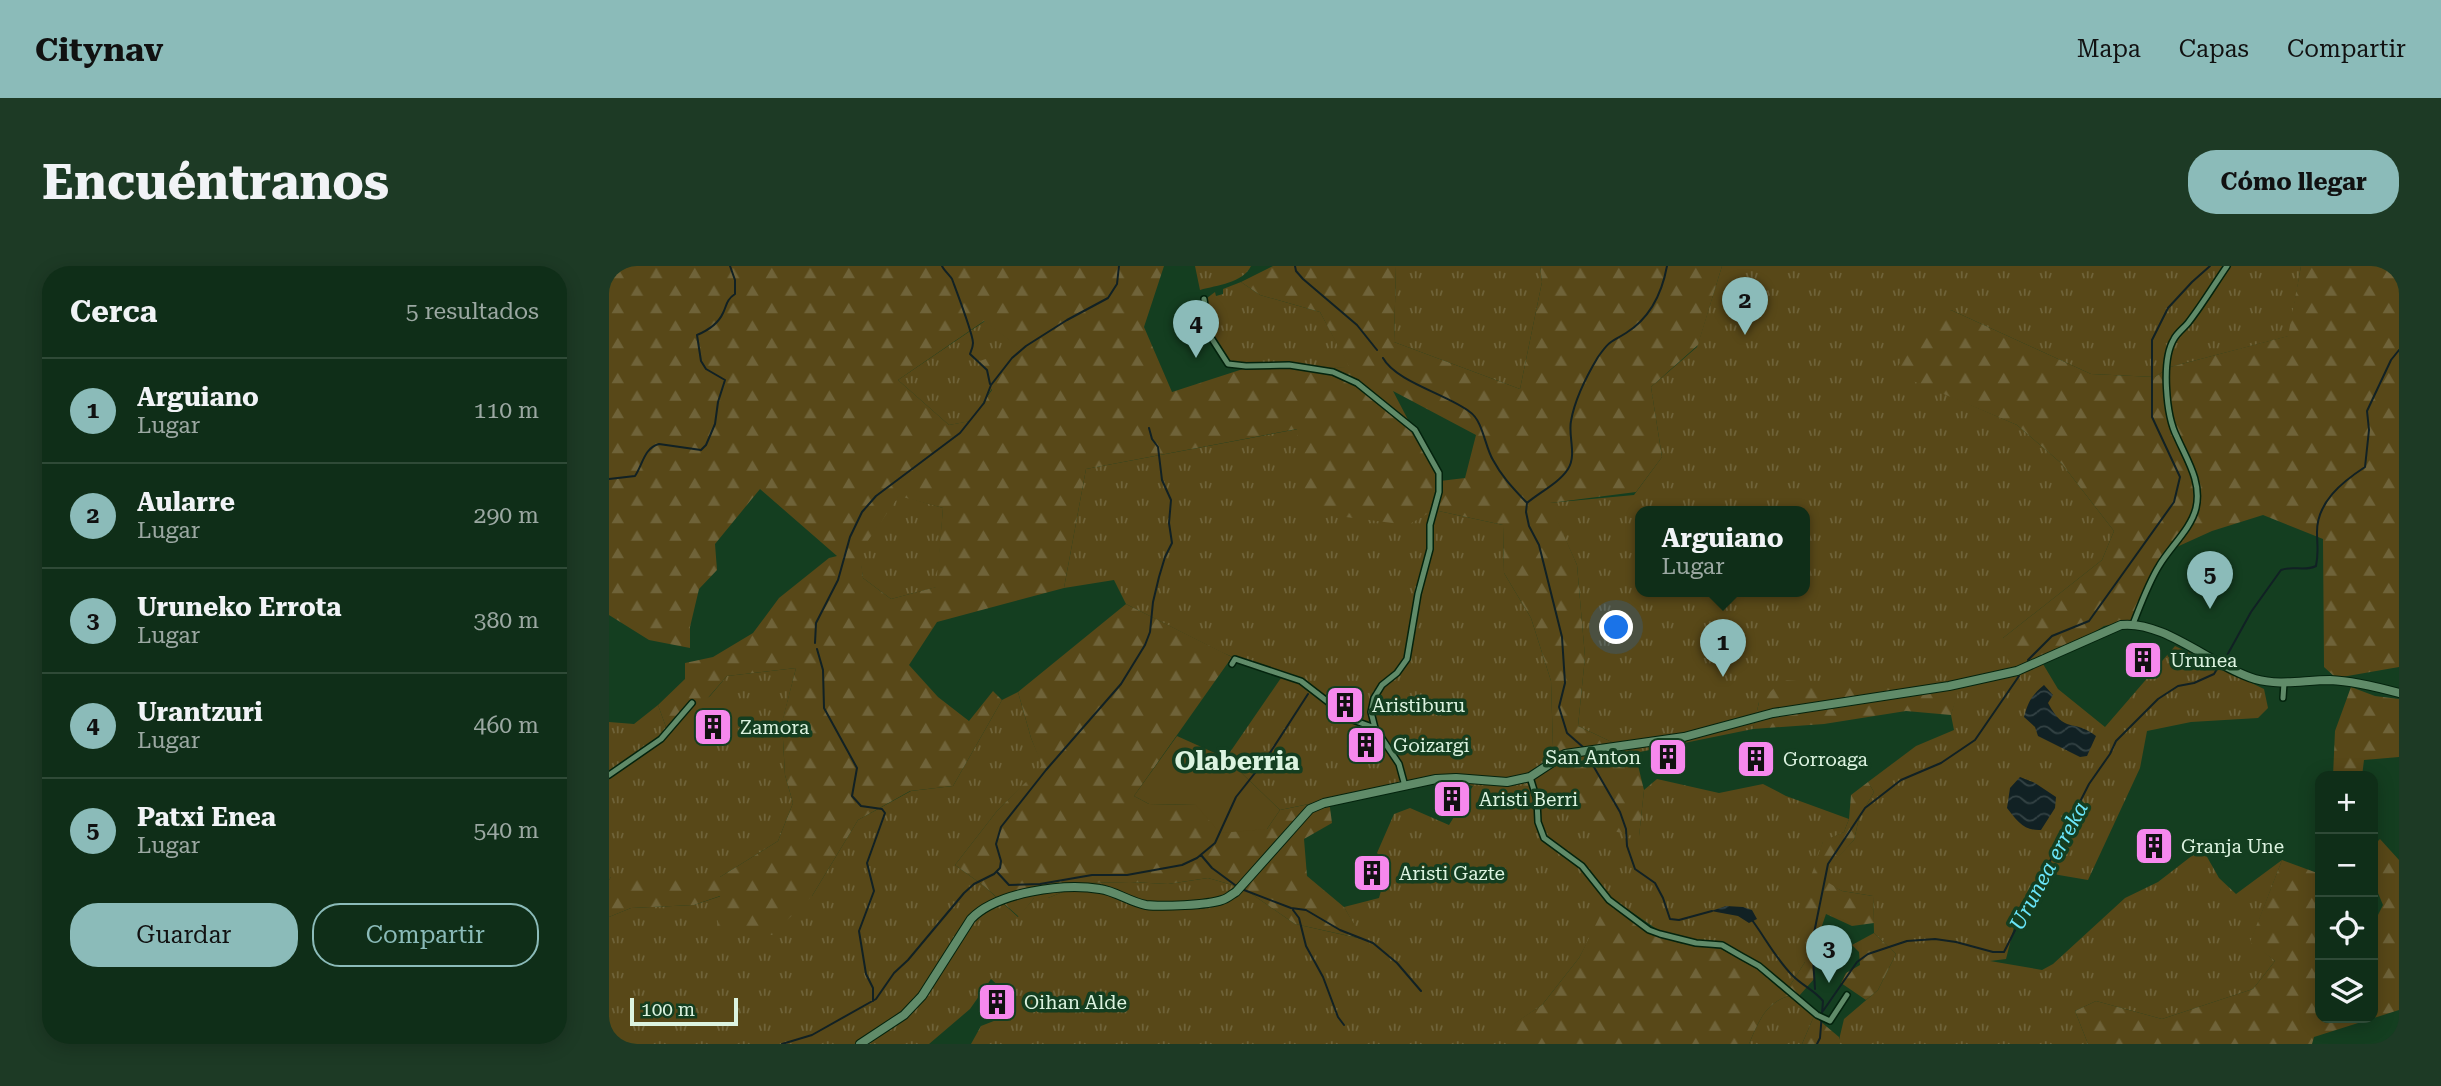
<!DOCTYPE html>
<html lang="es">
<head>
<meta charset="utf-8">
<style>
	:root { --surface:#0f2e18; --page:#1d3a25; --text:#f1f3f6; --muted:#9ba8a2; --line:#2f4a37; --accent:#8bbbb9 }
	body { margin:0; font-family:"Roboto Serif",serif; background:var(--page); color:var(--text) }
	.controls { position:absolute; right:21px; bottom:21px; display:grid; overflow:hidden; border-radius:14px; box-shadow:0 4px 18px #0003 }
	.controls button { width:63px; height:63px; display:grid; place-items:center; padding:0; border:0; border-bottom:2px solid var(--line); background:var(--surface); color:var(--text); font:35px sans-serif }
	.scale { position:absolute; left:21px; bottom:18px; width:108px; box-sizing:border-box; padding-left:7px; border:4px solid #dcf3e0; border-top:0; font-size:19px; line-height:24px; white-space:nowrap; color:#dcf3e0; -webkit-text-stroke:5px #143e20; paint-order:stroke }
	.you { position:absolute; left:1008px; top:362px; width:24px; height:24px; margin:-18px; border:5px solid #fff; border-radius:50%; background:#1a73e8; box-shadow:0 0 0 10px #1a73e833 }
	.badge { display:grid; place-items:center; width:46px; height:46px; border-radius:50%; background:var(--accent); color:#111; font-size:23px; font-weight:700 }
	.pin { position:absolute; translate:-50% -58px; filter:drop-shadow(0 2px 4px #0008) }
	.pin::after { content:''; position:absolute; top:37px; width:24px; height:21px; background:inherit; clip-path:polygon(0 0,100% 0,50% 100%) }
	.popup { position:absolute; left:1026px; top:240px; width:175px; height:91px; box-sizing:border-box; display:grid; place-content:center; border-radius:14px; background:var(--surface); filter:drop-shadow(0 2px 5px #0005); font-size:23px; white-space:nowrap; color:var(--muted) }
	.popup b { font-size:26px; color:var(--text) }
	.popup::after { content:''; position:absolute; left:50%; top:100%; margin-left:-14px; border:14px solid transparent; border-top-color:var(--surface) }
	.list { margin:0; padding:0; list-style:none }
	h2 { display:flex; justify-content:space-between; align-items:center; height:91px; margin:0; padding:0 28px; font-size:30px }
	h2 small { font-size:23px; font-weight:400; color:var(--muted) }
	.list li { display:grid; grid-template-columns:46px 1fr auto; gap:21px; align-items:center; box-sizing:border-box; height:105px; padding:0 28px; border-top:2px solid var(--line) }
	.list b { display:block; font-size:26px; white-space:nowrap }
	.list p { margin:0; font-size:23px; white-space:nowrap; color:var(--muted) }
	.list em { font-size:23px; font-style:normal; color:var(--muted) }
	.actions { display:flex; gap:14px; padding:21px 28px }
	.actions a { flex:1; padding:16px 0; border:2px solid var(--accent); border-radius:28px; text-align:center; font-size:24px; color:var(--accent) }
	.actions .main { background:var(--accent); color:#111 }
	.icon { flex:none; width:38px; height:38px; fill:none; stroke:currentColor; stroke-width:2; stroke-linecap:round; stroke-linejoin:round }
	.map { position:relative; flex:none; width:1790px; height:778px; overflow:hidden; border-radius:28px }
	header { display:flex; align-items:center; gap:42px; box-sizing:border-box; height:98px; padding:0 35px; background:var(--accent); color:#111 }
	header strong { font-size:33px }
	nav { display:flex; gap:38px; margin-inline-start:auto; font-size:24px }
	.intro { display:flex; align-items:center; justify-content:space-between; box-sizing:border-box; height:168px; padding:0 42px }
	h1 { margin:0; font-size:49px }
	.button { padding:18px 32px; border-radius:28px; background:var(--accent); color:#111; font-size:24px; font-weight:700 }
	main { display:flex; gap:42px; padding:0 42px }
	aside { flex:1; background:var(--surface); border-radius:28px; box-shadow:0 4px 18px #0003 }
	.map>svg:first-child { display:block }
	.grass { fill:url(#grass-tufts); fill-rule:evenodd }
	.forest { fill:url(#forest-firs); fill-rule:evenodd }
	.garden { fill:#584818 }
	.water { fill:url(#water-waves) }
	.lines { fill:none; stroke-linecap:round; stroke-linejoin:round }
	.stream { stroke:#112124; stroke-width:2 }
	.street-casing { stroke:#03230d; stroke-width:8 }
	.secondary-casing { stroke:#03230d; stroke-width:10 }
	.street { stroke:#608b69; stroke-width:5 }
	.secondary { stroke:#608b69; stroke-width:8 }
	.labels { text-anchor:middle; stroke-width:7; stroke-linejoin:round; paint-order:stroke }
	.poi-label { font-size:19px; fill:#dcf3e0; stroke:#143e20; text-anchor:start }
	.water-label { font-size:21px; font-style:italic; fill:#6ae6fb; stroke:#143e20 }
	.district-label { font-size:26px; font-weight:bold; fill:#dcf3e0; stroke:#143e20 }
</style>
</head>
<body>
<header>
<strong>Citynav</strong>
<nav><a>Mapa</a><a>Capas</a><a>Compartir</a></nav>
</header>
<div class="intro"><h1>Encuéntranos</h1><a class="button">Cómo llegar</a></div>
<main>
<aside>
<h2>Cerca<small>5 resultados</small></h2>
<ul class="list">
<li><span class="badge">1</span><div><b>Arguiano</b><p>Lugar</p></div><em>110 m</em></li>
<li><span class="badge">2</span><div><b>Aularre</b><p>Lugar</p></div><em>290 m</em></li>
<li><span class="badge">3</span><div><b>Uruneko Errota</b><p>Lugar</p></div><em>380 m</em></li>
<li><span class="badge">4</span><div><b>Urantzuri</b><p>Lugar</p></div><em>460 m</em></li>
<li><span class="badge">5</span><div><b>Patxi Enea</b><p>Lugar</p></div><em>540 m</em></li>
</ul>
<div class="actions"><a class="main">Guardar</a><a>Compartir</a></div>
</aside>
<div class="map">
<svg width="1790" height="778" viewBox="0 0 1790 778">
	<defs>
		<pattern id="grass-tufts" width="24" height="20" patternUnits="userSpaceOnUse" patternTransform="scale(1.75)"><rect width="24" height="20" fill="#584818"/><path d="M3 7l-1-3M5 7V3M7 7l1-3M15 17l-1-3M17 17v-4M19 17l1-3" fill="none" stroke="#6f6339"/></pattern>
		<pattern id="forest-firs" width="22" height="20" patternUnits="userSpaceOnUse" patternTransform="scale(1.75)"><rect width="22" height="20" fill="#584818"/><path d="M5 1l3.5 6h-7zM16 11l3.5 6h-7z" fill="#6f6339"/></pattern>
		<pattern id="water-waves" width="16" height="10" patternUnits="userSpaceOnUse" patternTransform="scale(1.75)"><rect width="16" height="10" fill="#112124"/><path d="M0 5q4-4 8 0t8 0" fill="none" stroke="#334244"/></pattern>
	</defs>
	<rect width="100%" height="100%" fill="#143e20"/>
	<path class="grass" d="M586,0H642C634,17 608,19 591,24Z
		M787,0H931L933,16L911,123L785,76Z
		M1113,0H1692L1680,70L1561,101L1546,111L1482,108L1342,44L1286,106L1408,159L1453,198L1505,265L1493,294L1394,372L1434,398L1449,423L1496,461L1566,380L1655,423L1659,442L1649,452L1582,456L1538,465L1531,502L1479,614L1438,607L1406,657L1397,693L1381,695L1433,704L1444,698L1516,632L1549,616L1593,582L1610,612L1627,628L1673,594L1642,675L1666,695L1644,723L1553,753L1487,735L1466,745L1479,778H1229L1235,753L1269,724L1287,688L1265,667L1264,630L1233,625L1220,618V600L1245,574L1250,552L1265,526L1259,516L1307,480L1345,464L1342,449L1348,427L1150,436L1144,463L1026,487L969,460L976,391L968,299L940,237L1025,229L1053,191L1042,121L1088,81ZM1032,245H1196V325H1032Z
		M632,16L651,29L711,46L741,101L637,102L618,97L603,70L598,32L606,26L607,30L614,28V23Z
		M376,55L410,81L362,155L340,159L289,114Z
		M689,163L825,244L894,259L895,307L922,352L942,415L944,482L915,519L1030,570L1035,524L1048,513L1110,527L1154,518L1177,530L1240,553L1235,566L1214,576L1203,611L1196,696L1180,721L1152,700L1116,678L1069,671L1052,666L1002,632L970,692L933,739L902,760L918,778H362L372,760L395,751L405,734L382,713L361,743L320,778H0V651L22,642L85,639L112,630H203L249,554L302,525L344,520L393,434L409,426L422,472L434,500L388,545L346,599L375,620L409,651L425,632H439L476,617L521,616L559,618L599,612L634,622L686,658L753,673L735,641L770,632L779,600L768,587L785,548L801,542L840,559L864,520L828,511L671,544L617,492L672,412L612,386L517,338L505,314L455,322L477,203Z
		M290,229L334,242L328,321L282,333L254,312L250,286Z
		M187,402L173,457L176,509L184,537L169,575L111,611H2L0,614V456L25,458L49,439L57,461L101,430L118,410Z
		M1180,730L1205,750L1193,778H1140C1149,757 1156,737 1180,730Z"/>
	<path class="forest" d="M0,0H555L535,61L563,126L637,102L740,101L711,46L651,29L632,16L664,0H787L785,76L911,123L933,16L931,0H1113L1089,79L1042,121L1053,191L1027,226L941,237L968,299L976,391L969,460L1026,487L1035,524L1030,571C987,564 952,540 915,519L944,482L942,415L922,352L895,307L894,259L825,244L799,259L690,245L688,163L477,203L455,322L328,356L300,399L329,431L360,455L384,425L393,434L344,520L301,525L249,554L203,630L163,669L108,662L111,630L85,639L22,642L0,651V614L2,611H111L169,575L184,537L176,509L173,456L187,402L118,410L69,466L57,461L49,439L76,413V397L104,391L144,367L170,332L220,292L228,290L151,223L106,278L108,304L90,323L81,361V382L40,374L0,349ZM375,55L409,81L371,95L383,124L361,155L340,159L289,114ZM784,125L867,169L856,212L831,215ZM290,230L334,242L327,321L282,333L254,312L251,286Z
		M1692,0H1790V401L1727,412L1715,401L1714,273L1654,249L1603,265L1561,284L1526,354L1495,360L1434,398L1403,410L1394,372L1493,294L1505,265L1453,198L1408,159L1285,107L1316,55L1342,44L1482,108L1546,111L1561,101L1679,70Z
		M517,338L623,391L525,530L540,538L588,539L658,563L671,544L720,534L723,557L695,573L698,610L735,641L754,673L686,658L634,622L599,612L559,618L521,616L476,617L439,632H425L410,651L375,620L346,599L388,545L433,500L422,472L409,426Z
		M1174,414L1349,427L1342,449L1297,445L1215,458L1144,463L1150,436Z
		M1742,421L1766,430L1790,433V491L1755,494L1753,510H1724L1726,465Z
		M1259,516L1265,526L1250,552L1245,574L1221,600L1220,617L1233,625L1264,630L1265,657L1243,660L1217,648L1206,680L1205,713L1190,730L1180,721L1196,696L1189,649L1214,575L1235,566L1240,553L1242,529Z
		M1771,573L1790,594V744L1705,771L1703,778H1479L1466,745L1487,735L1553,753L1644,723L1666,695L1641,676L1673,594L1711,608V752H1764V659L1774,639L1764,615V580Z
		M998,636L1036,664L1070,677L1112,683L1148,703L1180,730C1156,737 1149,757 1140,778H917L901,760L933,739L970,692Z
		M1265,667L1287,688L1269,724L1257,734L1232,717L1237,707L1251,699L1250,686L1243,679Z
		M1205,750L1230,771V778H1193Z"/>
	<path class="garden" d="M568,470L617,492L671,544L658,563L611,567L587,539L540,538L525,530Z"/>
	<path class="water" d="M1435,419L1444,429L1439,437C1456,469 1464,452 1487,470L1478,490L1471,491L1429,470L1426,461L1415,451C1419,436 1423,429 1435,419Z
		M1411,511L1426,517L1447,531L1446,542L1432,564C1415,565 1408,555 1398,542L1401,522Z
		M1117,640L1134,641L1143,644L1148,653L1140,657L1129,650L1102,645Z"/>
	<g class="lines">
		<path class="stream" d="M333,0C335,4 341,10 343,13C347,24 364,68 364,77C364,81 362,85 361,88L378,104L381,118
			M686,0L687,5L694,13L748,59L768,84
			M774,92C787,116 840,129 861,146C874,155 876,181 884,194C893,211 905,223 918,237
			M0,213L26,210C34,198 35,182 50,178L92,184L97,179L106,158L109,136L116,114L97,103L92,95L88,69C100,64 109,58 114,47C118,39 117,34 126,28V14L121,0
			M206,377L207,357L229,314L241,271L253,246L267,230L351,167L375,137L382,119L403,92L417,80L458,54L499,32L508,18L510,0
			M208,383L214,404L215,442L248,502L243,530L252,540L273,543L276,547L258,597L265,625L250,665L257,708L264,722V735
			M1616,393L1642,346L1672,304C1684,299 1695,306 1707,300C1710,285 1708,281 1708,266C1708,236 1733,216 1756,201L1760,164L1758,145L1782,94L1790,84
			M1419,394L1443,370L1480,355L1565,236L1571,211L1543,151V74L1559,42L1583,16L1601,0
			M974,481L958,467L950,441L956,417L953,371L930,279L920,260L917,246L918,237C931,226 950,217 959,203C968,189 959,170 962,155C966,132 977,111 989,91C1001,74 1001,77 1017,67C1041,52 1053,27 1058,0
			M978,489L1011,546L1017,563L1018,580L1026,603L1046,617L1054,632L1061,653L1070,654L1103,645
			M592,589L603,602L626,619
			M388,606L400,619L431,618L483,609H518L573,599L588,592L606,577L627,531L657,493L699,428
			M635,624L682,642L697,644L731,664L764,677L788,697L812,725
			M684,644L690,652L697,680L714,711L729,751L735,759
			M1143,654C1157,673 1167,693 1184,710C1194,720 1205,724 1214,735L1211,772L1208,778
			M1206,723L1203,677L1219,598L1256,542L1292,514L1332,497L1366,474L1410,410
			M1214,745L1248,696L1259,688L1298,675L1326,673L1347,676L1384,686H1395L1480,518L1501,488L1507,475L1549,433L1569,420L1585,417L1605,408L1608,403
			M173,778L203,769L267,733L285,707L299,694L355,627L365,618L385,608L391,602L392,595L387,578L392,561L437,504L512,418L536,379L541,366L544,336L550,311L556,291L563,277L560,257L562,234L553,214L549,181L543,173L540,162"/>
		<g class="street-casing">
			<path id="street" d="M595,33L601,70L619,98L637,100L680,99L724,106L748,117L806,164L830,207V226L821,259V283L809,328L798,393L788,407L773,419L765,432L762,446L766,462L790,498L796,520
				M1524,358C1532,338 1539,318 1550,300C1561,281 1582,263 1587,242C1593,216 1578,194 1568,171C1557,150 1552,94 1565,73C1568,67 1575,62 1579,57C1593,39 1605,19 1618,0
				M623,398L626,393L692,415L741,453L766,462
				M1674,432L1675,417
				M0,509L52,473L83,437
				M921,511L928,534L929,556L935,572L973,600L1000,634L1040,664L1051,668L1087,677L1113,679L1132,690L1150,700L1208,749L1221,755L1238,729"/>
		</g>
		<g class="secondary-casing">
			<path id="secondary" d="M251,778L295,749L313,730L362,653C388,626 454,617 491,623C506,625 521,636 537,639C552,641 599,639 613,634C618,633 623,628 627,626L701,543L715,537L827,513L847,512L898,516L921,511L956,488L1075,471L1164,447L1340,420L1408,405L1512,359C1555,354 1603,400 1646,413C1671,420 1695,414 1721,414C1744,415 1768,421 1790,427"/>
		</g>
		<use href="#street" class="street"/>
		<use href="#secondary" class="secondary"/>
	</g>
	<defs>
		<g id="building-square" transform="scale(2.0125)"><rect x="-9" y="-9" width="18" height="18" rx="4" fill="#f688ed" stroke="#143e20"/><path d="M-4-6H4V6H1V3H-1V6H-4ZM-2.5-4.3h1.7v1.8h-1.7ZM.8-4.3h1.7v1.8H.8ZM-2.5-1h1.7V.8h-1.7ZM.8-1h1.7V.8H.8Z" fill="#111"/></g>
	</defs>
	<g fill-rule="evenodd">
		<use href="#building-square" x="1534" y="394"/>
		<use href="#building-square" x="736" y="439"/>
		<use href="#building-square" x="104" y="461"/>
		<use href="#building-square" x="757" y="479"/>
		<use href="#building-square" x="1059" y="491"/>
		<use href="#building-square" x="1147" y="493"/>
		<use href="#building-square" x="843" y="533"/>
		<use href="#building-square" x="1545" y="580"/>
		<use href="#building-square" x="763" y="607"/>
		<use href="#building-square" x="388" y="736"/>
	</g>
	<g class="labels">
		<g class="poi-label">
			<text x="1561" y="401">Urunea</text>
			<text x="763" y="446">Aristiburu</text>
			<text x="131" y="468">Zamora</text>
			<text x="784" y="486">Goizargi</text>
			<text x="1032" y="498" text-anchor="end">San Anton</text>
			<text x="1174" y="500">Gorroaga</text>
			<text x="870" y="540">Aristi Berri</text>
			<text x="1572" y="587">Granja Une</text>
			<text x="790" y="614">Aristi Gazte</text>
			<text x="415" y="743">Oihan Alde</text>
		</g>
		<g class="water-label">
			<text transform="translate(1440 600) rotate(-62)" y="7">Urunea erreka</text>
		</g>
		<g class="district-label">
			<text x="628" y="504">Olaberria</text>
		</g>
	</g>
</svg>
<div class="controls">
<button>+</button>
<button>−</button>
<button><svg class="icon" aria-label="locate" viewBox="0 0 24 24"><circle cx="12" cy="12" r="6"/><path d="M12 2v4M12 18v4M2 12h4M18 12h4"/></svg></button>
<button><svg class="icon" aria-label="layers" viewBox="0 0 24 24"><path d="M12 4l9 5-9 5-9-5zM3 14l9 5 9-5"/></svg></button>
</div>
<div class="scale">100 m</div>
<div class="you"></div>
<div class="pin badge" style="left:1114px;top:411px">1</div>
<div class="popup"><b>Arguiano</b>Lugar</div>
<div class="pin badge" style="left:1136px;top:69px">2</div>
<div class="pin badge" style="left:1220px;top:717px">3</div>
<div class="pin badge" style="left:587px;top:92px">4</div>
<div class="pin badge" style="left:1601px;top:343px">5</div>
</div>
</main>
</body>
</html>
